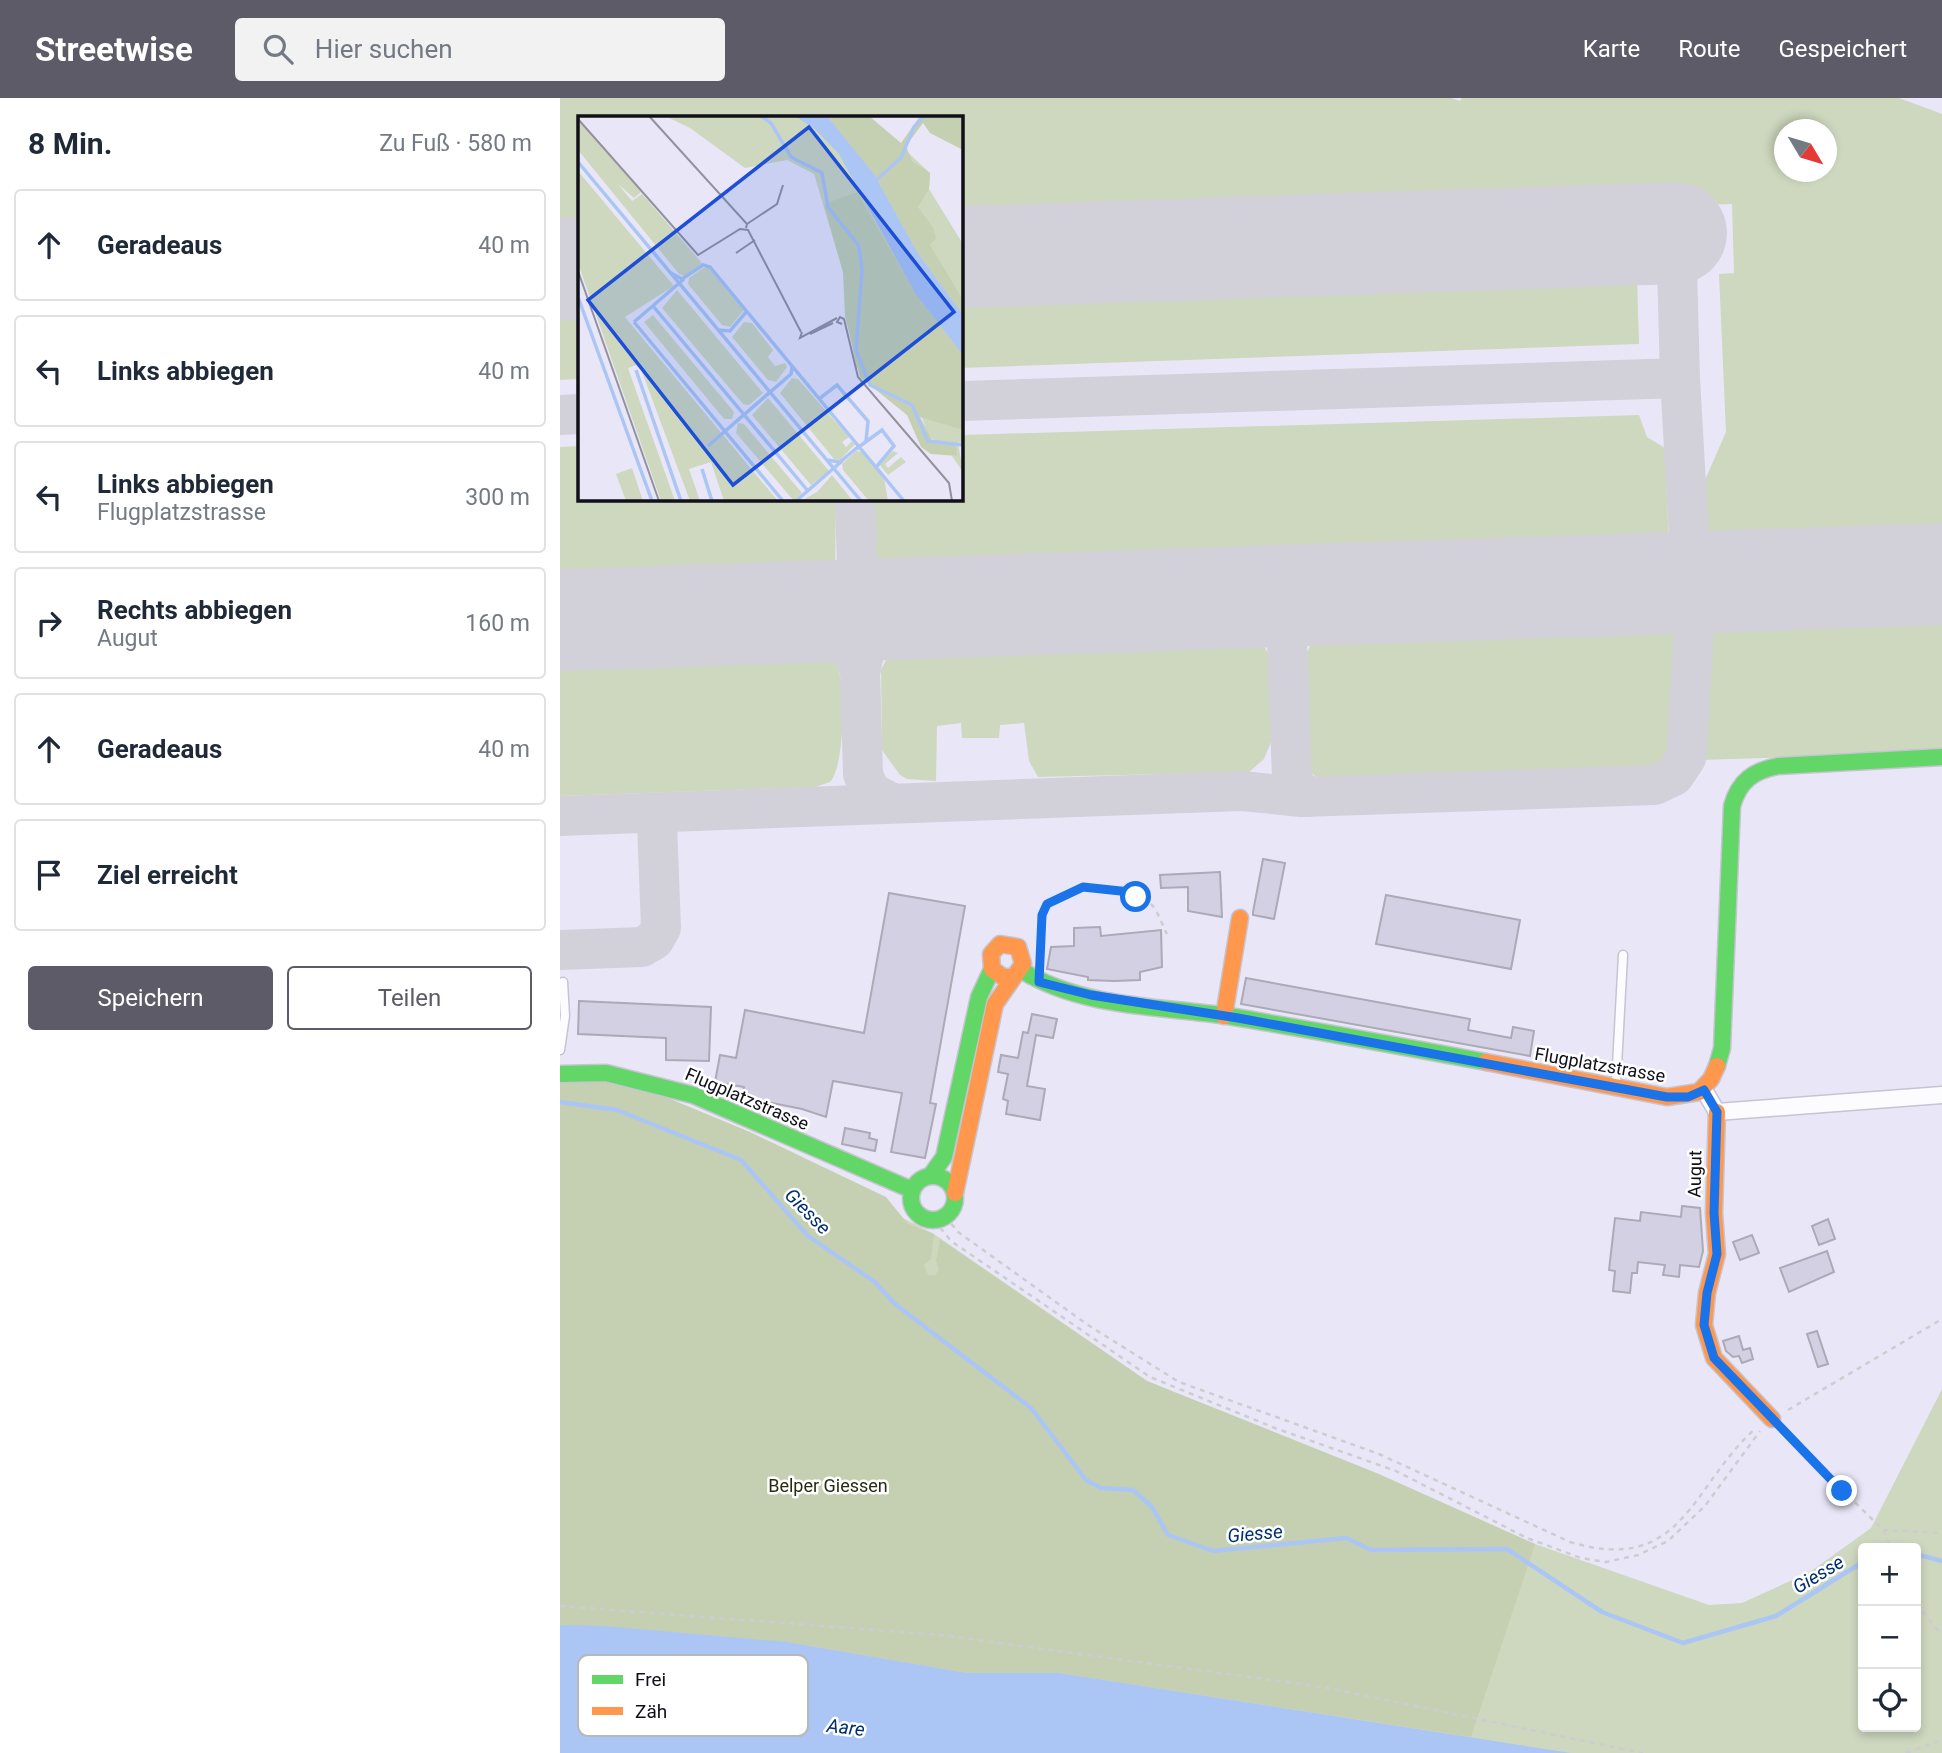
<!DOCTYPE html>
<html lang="de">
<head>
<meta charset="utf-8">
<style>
	:root { --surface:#fff; --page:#f2f2f3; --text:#1f2937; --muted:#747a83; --line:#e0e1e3; --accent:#5d5b67 }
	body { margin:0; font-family:Roboto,sans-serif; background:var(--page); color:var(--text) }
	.controls { position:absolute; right:21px; bottom:21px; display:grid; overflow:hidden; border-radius:7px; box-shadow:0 4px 10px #0003 }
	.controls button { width:63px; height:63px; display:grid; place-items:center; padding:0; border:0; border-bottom:2px solid var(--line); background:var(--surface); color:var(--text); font:35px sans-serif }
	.compass { position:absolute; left:1214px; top:21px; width:63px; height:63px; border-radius:50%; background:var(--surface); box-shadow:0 4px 10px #0003; rotate:128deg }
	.stop { position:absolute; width:21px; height:21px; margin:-16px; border:5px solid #1a73e8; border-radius:50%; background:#fff }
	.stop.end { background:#1a73e8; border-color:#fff; box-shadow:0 2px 7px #0008 }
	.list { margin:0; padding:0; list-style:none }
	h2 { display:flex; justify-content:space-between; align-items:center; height:91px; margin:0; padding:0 28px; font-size:30px }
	h2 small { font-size:23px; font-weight:400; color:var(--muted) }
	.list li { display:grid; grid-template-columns:46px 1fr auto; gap:21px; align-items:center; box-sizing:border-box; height:112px; margin:0 14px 14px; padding:0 14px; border:2px solid var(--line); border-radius:7px }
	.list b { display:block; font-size:26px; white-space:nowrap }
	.list p { margin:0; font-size:23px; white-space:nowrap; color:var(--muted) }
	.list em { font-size:23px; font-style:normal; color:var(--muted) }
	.actions { display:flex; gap:14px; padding:21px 28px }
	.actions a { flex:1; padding:16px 0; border:2px solid var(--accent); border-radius:7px; text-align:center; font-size:24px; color:var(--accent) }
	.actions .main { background:var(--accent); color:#fff }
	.icon { flex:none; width:38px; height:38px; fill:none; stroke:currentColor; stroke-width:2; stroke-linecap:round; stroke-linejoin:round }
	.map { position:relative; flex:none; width:1382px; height:1655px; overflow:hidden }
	header { display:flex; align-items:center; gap:42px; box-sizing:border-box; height:98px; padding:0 35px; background:var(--accent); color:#fff }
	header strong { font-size:33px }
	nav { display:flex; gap:38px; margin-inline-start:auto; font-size:24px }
	.search { width:490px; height:63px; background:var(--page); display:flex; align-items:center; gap:18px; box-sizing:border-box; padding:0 24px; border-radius:7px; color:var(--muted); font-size:26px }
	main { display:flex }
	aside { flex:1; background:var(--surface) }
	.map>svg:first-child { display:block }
	.green { fill:#ced8bf; fill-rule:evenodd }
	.forest { fill:#c5d0b2 }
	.water { fill:#abc6f4 }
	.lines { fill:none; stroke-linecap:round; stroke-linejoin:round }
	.stream { stroke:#abc6f4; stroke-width:4.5 }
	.taxiway { stroke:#d2d1da; stroke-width:40 }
	.runway { stroke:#d2d1da; stroke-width:102 }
	.building { fill:#d3d0e3; stroke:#abaab6; stroke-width:2 }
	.lane-casing { stroke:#c6c4d1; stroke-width:11 }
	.street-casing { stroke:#c6c4d1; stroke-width:19 }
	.fast-casing { stroke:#c6c4d1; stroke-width:19 }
	.slow-casing { stroke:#c6c4d1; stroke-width:19 }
	.path { stroke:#cdcdd1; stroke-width:2.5; stroke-dasharray:5 5; stroke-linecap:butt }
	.lane { stroke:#fcfbfe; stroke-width:8 }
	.street { stroke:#fcfbfe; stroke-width:16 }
	.fast { stroke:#63d668; stroke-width:16 }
	.slow { stroke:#ff974d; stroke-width:16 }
	.route { stroke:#1a73e8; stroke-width:9 }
	.labels { text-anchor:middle; stroke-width:5; stroke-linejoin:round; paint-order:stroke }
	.street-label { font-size:18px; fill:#111019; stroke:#fff }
	.park-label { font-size:18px; fill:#252e10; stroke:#fff }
	.water-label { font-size:19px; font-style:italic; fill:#002f71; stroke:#fff }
	.inset-river { fill:none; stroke:#abc6f4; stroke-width:3.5 }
	.inset-road { fill:none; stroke:#93919e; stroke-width:2 }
	.view { fill:#1d4ed8; fill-opacity:0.15; stroke:#1d4ed8; stroke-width:3.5 }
	.inset-edge { fill:none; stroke:#111019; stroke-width:3.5 }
	.key { fill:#fff; stroke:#b8b7ba; stroke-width:2 }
	.key-label { font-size:19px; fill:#111019 }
</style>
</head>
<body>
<header>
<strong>Streetwise</strong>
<div class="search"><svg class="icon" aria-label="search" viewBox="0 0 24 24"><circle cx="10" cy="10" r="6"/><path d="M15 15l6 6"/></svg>Hier suchen</div>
<nav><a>Karte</a><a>Route</a><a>Gespeichert</a></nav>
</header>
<main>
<aside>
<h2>8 Min.<small>Zu Fuß · 580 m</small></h2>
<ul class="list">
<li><svg class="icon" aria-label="ahead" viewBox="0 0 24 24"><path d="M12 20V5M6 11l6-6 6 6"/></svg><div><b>Geradeaus</b></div><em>40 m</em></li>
<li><svg class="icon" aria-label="left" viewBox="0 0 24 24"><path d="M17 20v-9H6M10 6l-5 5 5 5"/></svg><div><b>Links abbiegen</b></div><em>40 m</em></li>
<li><svg class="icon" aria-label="left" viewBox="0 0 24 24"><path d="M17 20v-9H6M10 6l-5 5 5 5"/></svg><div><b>Links abbiegen</b><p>Flugplatzstrasse</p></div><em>300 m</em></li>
<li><svg class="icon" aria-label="right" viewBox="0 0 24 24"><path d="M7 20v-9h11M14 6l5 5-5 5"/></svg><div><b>Rechts abbiegen</b><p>Augut</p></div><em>160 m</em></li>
<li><svg class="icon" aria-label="ahead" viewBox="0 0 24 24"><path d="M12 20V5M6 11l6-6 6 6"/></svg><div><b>Geradeaus</b></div><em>40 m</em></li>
<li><svg class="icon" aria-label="arrive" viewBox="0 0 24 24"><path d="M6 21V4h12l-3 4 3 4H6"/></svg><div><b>Ziel erreicht</b></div></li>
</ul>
<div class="actions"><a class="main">Speichern</a><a>Teilen</a></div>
</aside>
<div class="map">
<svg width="1382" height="1655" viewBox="0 0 1382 1655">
	<rect width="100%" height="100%" fill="#e9e7f7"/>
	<path class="green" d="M0,0H891L900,3L902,0H1339L1382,16V440L1138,448L1145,382L1166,334L1159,176L1174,175L1172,106L401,131V19H19V143L0,144ZM1224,32H1266V74H1224Z
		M1077,178L1079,246L401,270V199Z
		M0,212H19V281L0,282Z
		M1079,317L1087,339L1105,350L1109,449L315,476L313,401H401V337Z
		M19,348V401H276L275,477L0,487V349Z
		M1382,511V654L1141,662L1149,532L1155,523L1174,517Z
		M1078,520L1092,521L1112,531C1125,549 1121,633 1114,655C1111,664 1106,670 1098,676L1003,683L771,690L764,687L750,673L745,561C750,541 763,533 782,530Z
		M675,534L700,540L710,560L711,644L704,661L689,674L478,679L469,663L464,625L440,627L439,640H402L401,625L377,628L376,683L347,681L340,677L322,652L321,572L328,558L340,548Z
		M254,550C265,551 274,559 278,570C285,590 285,668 270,684L255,689L0,698V557Z
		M0,984L108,1000L374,1136L587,1283L975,1446L1149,1507L1182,1505L1250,1474L1311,1430L1382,1291V1655H0ZM1303,1450H1356V1629H1303Z"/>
	<path class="forest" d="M0,982L40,983L108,1000L190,1034L326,1099L348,1126L374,1136L371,1161L364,1167L368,1177H375L379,1172L376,1163L380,1141L587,1283L819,1376L975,1446L911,1639L499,1575H407L227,1544L0,1527Z"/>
	<path class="water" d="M0,1527L44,1528L227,1544L407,1575H499L1011,1655H0Z"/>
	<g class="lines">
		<path class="stream" d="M0,1004L57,1012L181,1062L248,1138L315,1184L335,1206L471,1310L526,1382L541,1390L573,1392L592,1409L608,1437L653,1453L786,1440L811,1452L947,1451L1042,1514L1123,1545L1216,1518L1303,1464
			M1356,1456L1382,1463"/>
		<path class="taxiway" d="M1116,135L1120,280L1134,528
			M401,303L1120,280
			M0,317L19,316
			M295,401L303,676L310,694L330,704
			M1077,489C1105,488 1128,498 1134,528
			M672,500C697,503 727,515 727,546
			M229,515C265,518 289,534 299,571
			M301,571C305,535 330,519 362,510
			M752,699L739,694L732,680L727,546C731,516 743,505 772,497
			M0,718L682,693L742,699L1095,687L1114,678L1126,660L1134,528C1141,489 1172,486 1206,482
			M0,852L82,849L94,842L101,830L97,725L87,715"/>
		<path class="runway" d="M401,159L1116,135
			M0,171L19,170
			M0,522L1382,476"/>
	</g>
	<path class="building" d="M703,761L725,765L714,821L693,817V814Z
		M660,774L662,819L628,813V789L601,790L600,777Z
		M329,795L405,808L370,1005L376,1006L365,1060L331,1054L342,995L273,983L266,1019L242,1011L182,999L184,989L155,984L160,957L176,960L185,912L304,935Z
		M826,797L960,822L951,871L816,846Z
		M540,829L541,838L601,832L602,869L580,874V882L554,883L528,882V879L487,871L491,849L514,848V830Z
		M686,880L910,921L908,932L951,940L953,929L974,933L970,958L681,906Z
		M19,903L151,909L149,963L106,962V940L18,936Z
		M472,916L497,921L493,940L476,937L467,988L485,991L480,1022L446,1016L448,1003L443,1001L448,976L438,974L441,957L458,960L463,934L468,935Z
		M285,1030L310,1035L309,1040L317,1042L315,1053L282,1046Z
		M1122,1108L1140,1110L1143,1153L1139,1169L1120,1167L1119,1179L1103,1177L1105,1167L1078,1164L1077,1175H1072L1070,1195L1053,1193L1055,1173L1049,1172L1055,1120L1080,1123L1081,1114L1121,1119Z
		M1268,1121L1275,1141L1259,1147L1252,1128Z
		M1192,1137L1199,1155L1180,1162L1173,1144Z
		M1267,1153L1274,1174L1229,1194L1220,1170Z
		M1257,1233L1268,1266L1258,1269L1247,1236Z
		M1179,1238L1183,1252L1190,1250L1193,1261L1182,1265L1179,1258L1173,1259L1166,1253L1163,1243Z"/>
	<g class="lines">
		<g class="lane-casing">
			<path id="lane" d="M0,952L5,918L3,884
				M1056,986L1063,857"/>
		</g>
		<g class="street-casing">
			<path id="street" d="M1144,992L1157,1014L1382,997"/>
		</g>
		<g class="fast-casing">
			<path id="fast" d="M461,872C522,910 599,908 668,918C754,932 840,948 926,964
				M1157,968L1162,950L1172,708C1179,683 1193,673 1218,668L1382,659
				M0,976L46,975L133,997L352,1092
				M371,1077L384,1059L419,899L432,871
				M351 1100a22 22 0 1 1 44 0a22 22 0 1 1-44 0Z"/>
		</g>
		<g class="slow-casing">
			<path id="slow" d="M664,918L680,820
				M926,964L1107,999L1139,994L1151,981L1157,968
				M1157,1014L1154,1115L1157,1156L1147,1195L1144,1227L1154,1260L1212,1321
				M395,1095L435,906L463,866L458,849L440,846L431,856L432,871L443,879H451"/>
		</g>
		<path class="path" d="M480,853L482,811C508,785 564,781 591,806C598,813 602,827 607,836
			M385,1118L398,1134L528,1227L619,1284L819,1356L1010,1444C1123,1478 1131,1388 1195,1331
			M374,1122L391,1143L590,1279L715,1330L836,1373L967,1440L1021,1460L1046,1464L1078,1457L1108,1443L1145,1408L1200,1333
			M1228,1312L1382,1221
			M1224,1334L1323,1432L1331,1450
			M1323,1432L1382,1435
			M1356,1506L1382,1537
			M0,1508L380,1537L763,1589L1083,1655
			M1346,1655L1382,1642"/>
		<use href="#lane" class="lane"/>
		<use href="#street" class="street"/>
		<use href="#fast" class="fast"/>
		<use href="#slow" class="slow"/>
	</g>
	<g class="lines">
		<path class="route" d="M576,799L570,794L523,789L487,806L482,817L479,884L531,897L678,920L1107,999H1128L1144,992L1157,1014L1154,1115L1157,1156L1147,1195L1144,1227L1154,1260L1282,1393"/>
	</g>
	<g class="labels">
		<g class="street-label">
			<text transform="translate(1040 967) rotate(10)" y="6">Flugplatzstrasse</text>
			<text transform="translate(187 1001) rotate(23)" y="6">Flugplatzstrasse</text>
			<text transform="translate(1135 1076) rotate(-89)" y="6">Augut</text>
		</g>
		<g class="park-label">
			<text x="268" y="1394">Belper Giessen</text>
		</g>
		<g class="water-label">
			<text transform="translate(248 1113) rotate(45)" y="7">Giesse</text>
			<text transform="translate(695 1435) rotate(-5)" y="7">Giesse</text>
			<text transform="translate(1258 1476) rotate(-31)" y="7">Giesse</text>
			<text transform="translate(286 1629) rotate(7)" y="7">Aare</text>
		</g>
	</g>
	<g transform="translate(18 18)">
		<rect width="385" height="385" fill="#e9e7f7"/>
		<path d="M87,0H276L297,6L352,57L351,73L385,128V309L360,304L385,314V327L380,326L385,356L374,340L379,339L351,321L343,299L277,250L265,156L236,58L209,44L167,52L112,12ZM0,4L63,76L56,82L40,68L54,85L64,78L124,147L106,160L101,158L0,34ZM0,55L96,170L47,201L200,385H146L133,346L111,353L122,385H112L61,248L50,252L97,385H83L0,147ZM125,152H131L166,194L152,211L144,209L110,168L111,162ZM99,174L185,277L171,289L165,288L84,192ZM75,199L156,296L154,303H146L66,206ZM166,206L174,207L195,234L190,241L197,250L207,247L209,251L198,266L190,264L154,221ZM214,262L220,263L271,321L264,326L268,331L274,325L277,328L262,344L256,343L202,277ZM190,282L251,355L233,369L174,299ZM160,307L166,308L224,377L216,385L158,317ZM278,335L285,336L306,362L310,385H291L265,354L264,348ZM315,335L320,337L307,348L310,352L323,341L328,346L310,359L301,348ZM54,352L65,385H48L38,358ZM254,359L275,385H223L239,376Z" fill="#ced8bf"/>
		<path d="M249,0H291L323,27L342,0H385V34L352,17L345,7L328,30L334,45L352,57L351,73L340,91L355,112L358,122L352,129L385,184V199L339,136L296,58ZM279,76L337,177L385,239V314L342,301L355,326H378L379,340L353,338L343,331L329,299L282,261L267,200L265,156L246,88Z" fill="#c5d0b2"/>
		<path d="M217,0H249L296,58L339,136L385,199V239L337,177L261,38L237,13Z" fill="#abc6f4"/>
		<path class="inset-river" d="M183,0L193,7L213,41L244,57L250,91L281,130L284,154L278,234L292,269L334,289L350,325L385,329M0,46L283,385M297,65L323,42L336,11L346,0M93,157L104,163L125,149L132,151L326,385M0,181L74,385M75,190L230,375M56,206L106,163M56,206L205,385M140,214L152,215L169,195M58,254L103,385M241,283L259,269L290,305L288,325M130,330L213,258L214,251M278,333L304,314L316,330L299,350M249,344L262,346L280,331M124,353L134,385M218,385L264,345"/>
		<path class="inset-road" d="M71,0L169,108L168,112M0,3L120,139L162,113L170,114L223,216M169,108L199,88L205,69M158,137L177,124M0,155L81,385M264,208L259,206L262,201L266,203L280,261L371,367L374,385M224,216L222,222L259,202M232,218L255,207"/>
		<path class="view" d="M231,11L376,196L155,369L10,184Z"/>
		<rect width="385" height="385" class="inset-edge"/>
	</g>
	<rect x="18" y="1557" width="230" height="81" rx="10" class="key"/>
	<rect x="32" y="1577" width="31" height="9" fill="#63d668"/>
	<rect x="32" y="1609" width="31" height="8" fill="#ff974d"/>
	<g class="key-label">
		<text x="75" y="1588">Frei</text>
		<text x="75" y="1620">Zäh</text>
	</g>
</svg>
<div class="controls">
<button>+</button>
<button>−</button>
<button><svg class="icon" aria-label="locate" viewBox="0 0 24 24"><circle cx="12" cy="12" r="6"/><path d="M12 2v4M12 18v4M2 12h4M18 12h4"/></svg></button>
</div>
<svg class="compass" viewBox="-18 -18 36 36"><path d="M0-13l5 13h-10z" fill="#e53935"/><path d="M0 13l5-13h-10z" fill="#747a83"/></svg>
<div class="stop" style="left:576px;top:799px"></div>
<div class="stop end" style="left:1282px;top:1393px"></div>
</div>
</main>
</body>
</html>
